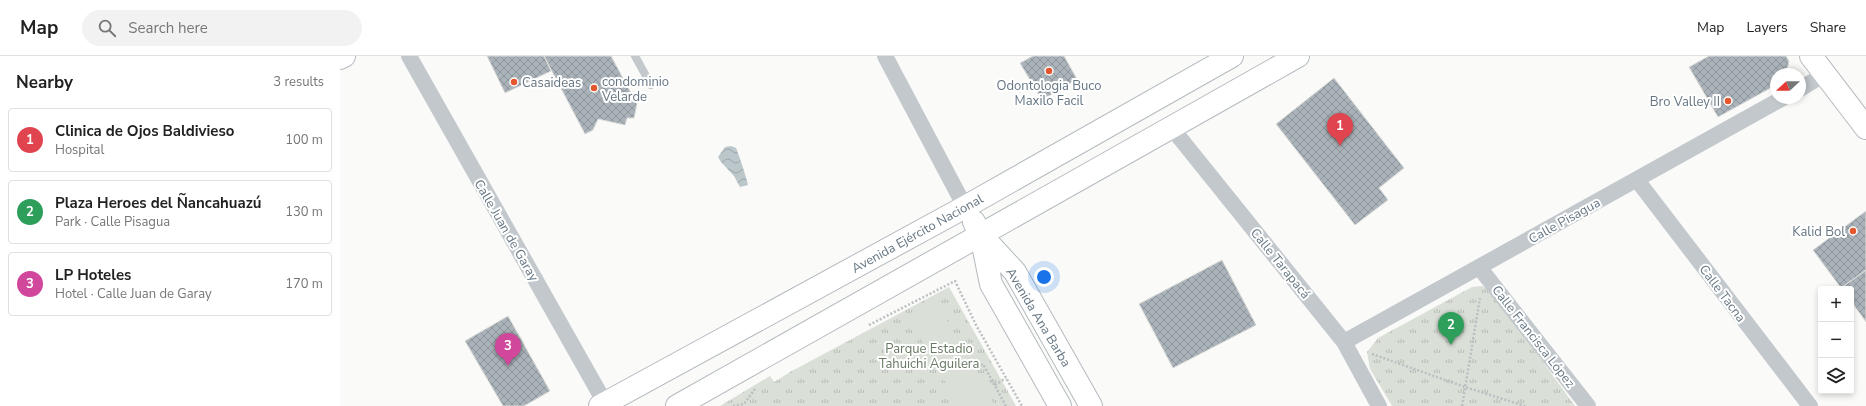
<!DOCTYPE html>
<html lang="en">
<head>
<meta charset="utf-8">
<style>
	:root { --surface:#fff; --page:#f2f2f2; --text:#222; --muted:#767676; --line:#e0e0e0; --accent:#e4572e }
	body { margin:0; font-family:"Nunito Sans",sans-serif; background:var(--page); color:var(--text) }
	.controls { position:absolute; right:12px; bottom:12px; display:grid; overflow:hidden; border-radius:4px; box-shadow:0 2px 6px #0003 }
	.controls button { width:36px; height:36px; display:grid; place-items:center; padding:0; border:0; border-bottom:1px solid var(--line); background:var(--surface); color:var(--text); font:20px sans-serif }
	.compass { position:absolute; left:1430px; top:12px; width:36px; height:36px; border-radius:50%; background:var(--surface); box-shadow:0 2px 6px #0003; rotate:249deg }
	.you { position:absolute; left:704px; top:221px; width:14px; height:14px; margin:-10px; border:3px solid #fff; border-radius:50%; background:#1a73e8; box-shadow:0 0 0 6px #1a73e833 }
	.badge { display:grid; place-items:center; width:26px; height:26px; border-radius:50%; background:var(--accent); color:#fff; font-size:13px; font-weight:700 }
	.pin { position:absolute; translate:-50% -33px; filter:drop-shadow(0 1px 2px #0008) }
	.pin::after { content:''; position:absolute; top:21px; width:14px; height:12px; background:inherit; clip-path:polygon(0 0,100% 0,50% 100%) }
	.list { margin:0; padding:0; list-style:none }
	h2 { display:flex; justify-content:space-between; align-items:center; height:52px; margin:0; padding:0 16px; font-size:17px }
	h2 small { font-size:13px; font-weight:400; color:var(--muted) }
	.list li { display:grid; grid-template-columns:26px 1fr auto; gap:12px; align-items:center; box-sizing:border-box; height:64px; margin:0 8px 8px; padding:0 8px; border:1px solid var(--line); border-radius:4px }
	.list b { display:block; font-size:15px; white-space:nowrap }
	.list p { margin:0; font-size:13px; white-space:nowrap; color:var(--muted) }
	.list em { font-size:13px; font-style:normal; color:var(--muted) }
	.icon { flex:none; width:22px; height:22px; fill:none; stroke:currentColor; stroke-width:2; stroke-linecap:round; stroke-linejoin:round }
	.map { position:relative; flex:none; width:1526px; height:350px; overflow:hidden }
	header { display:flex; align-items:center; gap:24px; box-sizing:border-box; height:56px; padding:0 20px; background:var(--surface); border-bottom:1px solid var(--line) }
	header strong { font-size:19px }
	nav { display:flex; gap:22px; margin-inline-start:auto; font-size:14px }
	.search { width:280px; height:36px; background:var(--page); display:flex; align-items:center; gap:10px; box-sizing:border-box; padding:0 14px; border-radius:22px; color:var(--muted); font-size:15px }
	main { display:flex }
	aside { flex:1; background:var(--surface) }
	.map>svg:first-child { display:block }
	.grass { fill:url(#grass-tufts) }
	.garden { fill:#dadfd7 }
	.water { fill:url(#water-waves) }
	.building { fill:url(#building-cross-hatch); stroke:#dcdcda }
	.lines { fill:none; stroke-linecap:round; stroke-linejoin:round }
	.secondary-casing { stroke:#b3babf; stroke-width:24 }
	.primary-casing { stroke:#b5babe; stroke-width:24 }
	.path { stroke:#bbbfc2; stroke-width:2.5; stroke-dasharray:2 2; stroke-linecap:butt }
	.lane { stroke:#c3c8cc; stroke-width:8 }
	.street { stroke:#c3c8cc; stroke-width:16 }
	.secondary { stroke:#fff; stroke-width:22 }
	.primary { stroke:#fff; stroke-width:22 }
	.poi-dot { fill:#e4572e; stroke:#fff; stroke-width:1.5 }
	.labels { text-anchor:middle; stroke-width:4; stroke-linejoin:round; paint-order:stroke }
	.poi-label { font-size:13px; fill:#657683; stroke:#fff; text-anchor:start }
	.street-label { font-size:13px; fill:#657683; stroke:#fff }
	.park-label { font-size:13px; fill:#687a64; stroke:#fff }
</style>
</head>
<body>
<header>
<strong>Map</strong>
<div class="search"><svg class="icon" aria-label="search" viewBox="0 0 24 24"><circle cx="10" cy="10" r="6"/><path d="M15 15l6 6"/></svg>Search here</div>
<nav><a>Map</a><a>Layers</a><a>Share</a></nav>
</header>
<main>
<aside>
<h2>Nearby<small>3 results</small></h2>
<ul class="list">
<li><span class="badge" style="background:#e0444e">1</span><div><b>Clinica de Ojos Baldivieso</b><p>Hospital</p></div><em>100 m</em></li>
<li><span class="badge" style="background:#2e9e5b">2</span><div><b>Plaza Heroes del Ñancahuazú</b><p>Park · Calle Pisagua</p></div><em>130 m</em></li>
<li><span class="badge" style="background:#d1479c">3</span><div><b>LP Hoteles</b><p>Hotel · Calle Juan de Garay</p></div><em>170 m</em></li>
</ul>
</aside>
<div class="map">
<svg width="1526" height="350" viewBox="0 0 1526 350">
	<defs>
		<pattern id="grass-tufts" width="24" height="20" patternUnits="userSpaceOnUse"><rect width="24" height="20" fill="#dadfd7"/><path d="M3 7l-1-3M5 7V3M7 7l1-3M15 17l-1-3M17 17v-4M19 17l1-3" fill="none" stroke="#b4b9b4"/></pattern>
		<pattern id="water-waves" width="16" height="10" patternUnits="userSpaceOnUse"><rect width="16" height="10" fill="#bbc7cb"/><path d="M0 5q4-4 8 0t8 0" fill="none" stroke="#9ca6aa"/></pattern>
		<pattern id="building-cross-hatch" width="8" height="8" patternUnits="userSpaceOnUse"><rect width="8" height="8" fill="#aab3b9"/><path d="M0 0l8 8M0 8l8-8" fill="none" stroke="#8e969c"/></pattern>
	</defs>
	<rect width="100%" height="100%" fill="#fafaf8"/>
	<path class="grass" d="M1142,230L1152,236L1235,350H1052L1030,313L1027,296L1038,282L1132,231Z
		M609,231L676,350H380L430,320L434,326L450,316Z"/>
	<path class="garden" d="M595,243L655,350H619L567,259Z"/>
	<path class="water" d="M391,90L396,92C398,96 408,126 408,129L400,131L394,120L381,106L378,101L385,91Z"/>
	<path class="building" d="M147,0H204L211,15L165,37Z
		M204,0H271L297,48L294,62H287L285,69L258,63L253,74L245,78Z
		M693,0H724L737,23L702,44L680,7Z
		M1369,0H1446L1449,5L1446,18H1436V29L1378,61L1349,11Z
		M994,22L1064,112L1039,132L1048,144L1015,169L936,68Z
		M1526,155V214L1501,232L1473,194Z
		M882,204L916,269L833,312L799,248Z
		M1526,214V266L1511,245V233L1501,232Z
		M168,260L210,335L184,350H163L125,285Z"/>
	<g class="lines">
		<g class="secondary-casing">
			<path id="secondary" d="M0,2L4,0
				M634,166L640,178L675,216L751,350
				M641,179L651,228L720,350
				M260,350L625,151L892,0
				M337,350L958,0"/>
		</g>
		<g class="primary-casing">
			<path id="primary" d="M1471,0L1526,72"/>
		</g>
		<path class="path" d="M529,269L615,225L636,269L682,350
			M1032,298L1125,331L1185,350
			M634,313L643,308L666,350
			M655,329L666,322
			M393,350L404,348L415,333
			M1122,350L1140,242"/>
		<path class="lane" d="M295,0L311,29"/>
		<path class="street" d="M69,0L265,347
			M545,0L625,151
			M1460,33L1485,18
			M831,71L1004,286L1039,350
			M1297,124L1470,350
			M1139,211L1248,350
			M1004,286L1443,42"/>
		<use href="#secondary" class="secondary"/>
		<use href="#primary" class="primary"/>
	</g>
	<g class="poi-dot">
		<circle cx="709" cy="15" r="4"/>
		<circle cx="174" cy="26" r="4"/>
		<circle cx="254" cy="32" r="4"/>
		<circle cx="1388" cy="45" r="4"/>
		<circle cx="1513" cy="175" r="4"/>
	</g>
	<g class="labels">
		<g class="poi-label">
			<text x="262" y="30">condominio<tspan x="262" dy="15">Velarde</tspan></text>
			<text x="182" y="31">Casaideas</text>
			<text x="709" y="34" text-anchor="middle">Odontologia Buco<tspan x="709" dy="15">Maxilo Facil</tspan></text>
			<text x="1380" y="50" text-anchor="end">Bro Valley II</text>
			<text x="1505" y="180" text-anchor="end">Kalid Bol</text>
		</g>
		<g class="street-label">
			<text transform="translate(1224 164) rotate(-29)" y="5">Calle Pisagua</text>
			<text transform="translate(167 174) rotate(60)" y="5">Calle Juan de Garay</text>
			<text transform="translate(577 177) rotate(-29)" y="5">Avenida Ejército Nacional</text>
			<text transform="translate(941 207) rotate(51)" y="5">Calle Tarapacá</text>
			<text transform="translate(1383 237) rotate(53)" y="5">Calle Tacna</text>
			<text transform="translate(699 261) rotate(59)" y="5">Avenida Ana Barba</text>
			<text transform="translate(1194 280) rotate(52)" y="5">Calle Francisca López</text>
		</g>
		<g class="park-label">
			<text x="589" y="297">Parque Estadio<tspan x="589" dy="15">Tahuichi Aguilera</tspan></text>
		</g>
	</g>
</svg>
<div class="controls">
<button>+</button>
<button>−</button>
<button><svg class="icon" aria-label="layers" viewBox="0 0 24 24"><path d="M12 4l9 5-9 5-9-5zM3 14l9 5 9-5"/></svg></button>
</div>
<svg class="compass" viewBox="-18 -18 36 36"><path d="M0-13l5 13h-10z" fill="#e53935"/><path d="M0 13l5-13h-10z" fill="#767676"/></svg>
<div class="you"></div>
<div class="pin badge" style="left:1000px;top:90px;background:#e0444e">1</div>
<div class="pin badge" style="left:1111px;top:289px;background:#2e9e5b">2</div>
<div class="pin badge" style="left:168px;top:310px;background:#d1479c">3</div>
</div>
</main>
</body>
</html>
